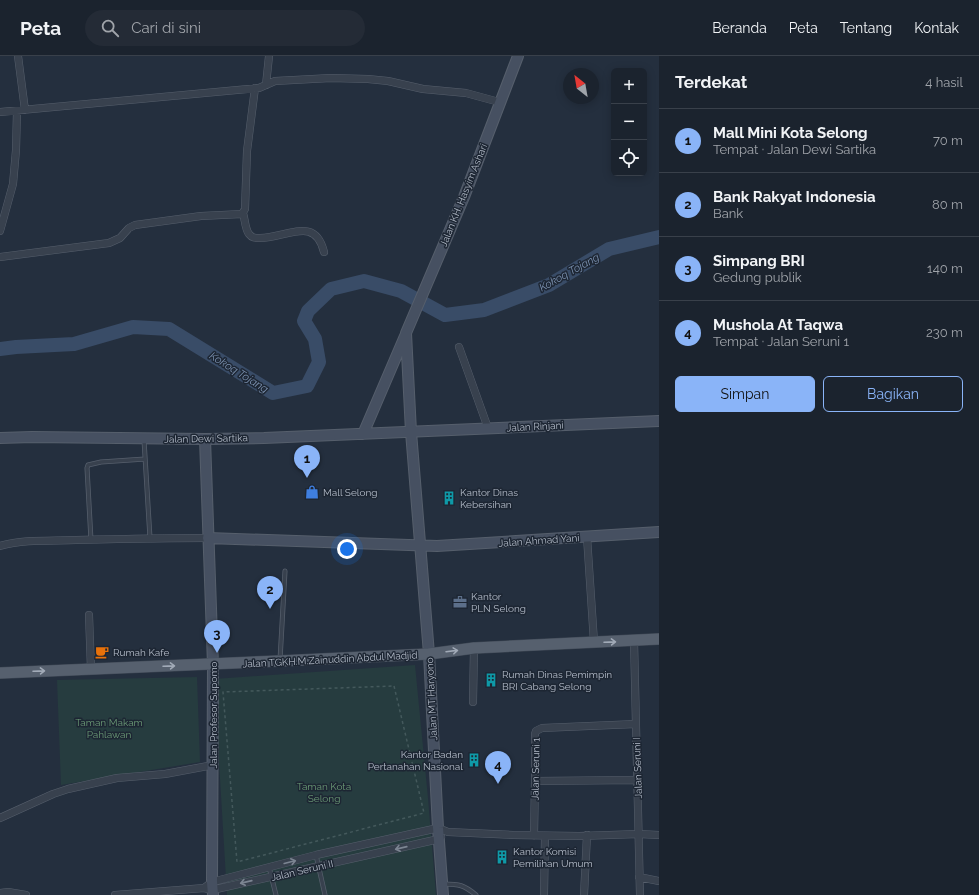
<!DOCTYPE html>
<html lang="id">
<head>
<meta charset="utf-8">
<style>
	:root { --surface:#1b232e; --page:#242b36; --text:#f1f3f6; --muted:#a0a4aa; --line:#39404a; --accent:#8ab4f8 }
	body { margin:0; font-family:Raleway,sans-serif; background:var(--page); color:var(--text) }
	.controls { position:absolute; right:12px; top:12px; display:grid; overflow:hidden; border-radius:6px; box-shadow:0 2px 10px #0003 }
	.controls button { width:36px; height:36px; display:grid; place-items:center; padding:0; border:0; border-bottom:1px solid var(--line); background:var(--surface); color:var(--text); font:20px sans-serif }
	.compass { position:absolute; left:563px; top:12px; width:36px; height:36px; border-radius:50%; background:var(--surface); box-shadow:0 2px 10px #0003; rotate:329deg }
	.you { position:absolute; left:347px; top:493px; width:14px; height:14px; margin:-10px; border:3px solid #fff; border-radius:50%; background:#1a73e8; box-shadow:0 0 0 6px #1a73e833 }
	.badge { display:grid; place-items:center; width:26px; height:26px; border-radius:50%; background:var(--accent); color:#111; font-size:13px; font-weight:700 }
	.pin { position:absolute; translate:-50% -33px; filter:drop-shadow(0 1px 2px #0008) }
	.pin::after { content:''; position:absolute; top:21px; width:14px; height:12px; background:inherit; clip-path:polygon(0 0,100% 0,50% 100%) }
	.list { margin:0; padding:0; list-style:none }
	h2 { display:flex; justify-content:space-between; align-items:center; height:52px; margin:0; padding:0 16px; font-size:17px }
	h2 small { font-size:13px; font-weight:400; color:var(--muted) }
	.list li { display:grid; grid-template-columns:26px 1fr auto; gap:12px; align-items:center; box-sizing:border-box; height:64px; padding:0 16px; border-top:1px solid var(--line) }
	.list b { display:block; font-size:15px; white-space:nowrap }
	.list p { margin:0; font-size:13px; white-space:nowrap; color:var(--muted) }
	.list em { font-size:13px; font-style:normal; color:var(--muted) }
	.actions { display:flex; gap:8px; padding:12px 16px }
	.actions a { flex:1; padding:9px 0; border:1px solid var(--accent); border-radius:6px; text-align:center; font-size:14px; color:var(--accent) }
	.actions .main { background:var(--accent); color:#111 }
	.icon { flex:none; width:22px; height:22px; fill:none; stroke:currentColor; stroke-width:2; stroke-linecap:round; stroke-linejoin:round }
	.map { position:relative; flex:none; width:659px; height:839px; overflow:hidden }
	header { display:flex; align-items:center; gap:24px; box-sizing:border-box; height:56px; padding:0 20px; background:var(--surface); border-bottom:1px solid var(--line) }
	header strong { font-size:19px }
	nav { display:flex; gap:22px; margin-inline-start:auto; font-size:14px }
	.search { width:280px; height:36px; background:var(--page); display:flex; align-items:center; gap:10px; box-sizing:border-box; padding:0 14px; border-radius:22px; color:var(--muted); font-size:15px }
	main { display:flex }
	aside { flex:1; background:var(--surface) }
	.map>svg:first-child { display:block }
	.green { fill:#263c3f }
	.lines { fill:none; stroke-linecap:round; stroke-linejoin:round }
	.river { stroke:#394c67; stroke-width:14 }
	.lane-casing { stroke:#565f6c; stroke-width:5 }
	.street-casing { stroke:#565f6c; stroke-width:8 }
	.secondary-casing { stroke:#565f6c; stroke-width:12 }
	.primary-casing { stroke:#414a57; stroke-width:12 }
	.path { stroke:#44595c; stroke-width:1.5; stroke-dasharray:3 3; stroke-linecap:butt }
	.lane { stroke:#38414e; stroke-width:3.5 }
	.street { stroke:#38414e; stroke-width:7 }
	.secondary { stroke:#465061; stroke-width:10 }
	.primary { stroke:#56606e; stroke-width:11 }
	.oneway { stroke:#a1aab7 }
	.oneway2 { stroke:#7c8592 }
	.labels { text-anchor:middle; stroke-width:3; stroke-linejoin:round; paint-order:stroke }
	.street-label { font-size:10px; fill:#b4bcc9; stroke:#1d2633 }
	.poi-label { font-size:10px; fill:#b4bcc9; stroke:#1d2633; text-anchor:start }
	.park-label { font-size:10px; fill:#6b9a76; stroke:#1d2633 }
	.water-label { font-size:11px; font-style:italic; fill:#7c92b1; stroke:#1d2633 }
</style>
</head>
<body>
<header>
<strong>Peta</strong>
<div class="search"><svg class="icon" aria-label="search" viewBox="0 0 24 24"><circle cx="10" cy="10" r="6"/><path d="M15 15l6 6"/></svg>Cari di sini</div>
<nav><a>Beranda</a><a>Peta</a><a>Tentang</a><a>Kontak</a></nav>
</header>
<main>
<div class="map">
<svg width="659" height="839" viewBox="0 0 659 839">
	<rect width="100%" height="100%" fill="#242f3e"/>
	<path class="green" d="M415,609L428,742L436,839H227L214,623Z
		M197,621L200,706L61,729L57,624Z"/>
	<g class="lines">
		<path class="river" d="M0,293L16,291L74,288L133,271L169,273L273,337L307,330L319,306L315,283L304,265L308,255L331,233L364,225L401,235L445,259L484,254L549,229L609,193L659,181"/>
		<g class="lane-casing">
			<path id="lane" d="M144,384L150,482
				M91,484L87,412L88,409L101,406L145,403
				M280,604L285,515
				M316,799L325,839
				M269,811L276,839
				M444,828C459,828 464,829 476,839"/>
		</g>
		<g class="street-casing">
			<path id="street" d="M18,0L25,54
				M266,29L269,0
				M0,56L259,32L275,25L331,22L368,23L388,25L423,33L466,37L499,46
				M243,157C245,163 245,173 249,178C252,182 255,182 260,182C287,182 315,159 324,196
				M0,175L13,128L16,94L17,55
				M0,201L109,187L120,182L129,172L135,169L201,160L242,158L245,153L247,95L255,32
				M459,291L488,372
				M587,481L594,586
				M0,490C24,483 51,485 76,484C120,483 164,482 208,482
				M89,559L91,613
				M634,584L640,839
				M473,646L474,592
				M535,725L638,724
				M0,762L53,738L68,733L117,722L165,718L213,709
				M534,780L535,725V678L536,675L542,672L636,668
				M639,821L659,825
				M204,832L212,826L316,799L438,772L448,776L513,779L579,780L639,778L659,779
				M0,837L8,836L26,839
				M115,839L204,832L212,834L439,783L441,781
				M544,839L545,780
				M584,839L587,779"/>
		</g>
		<g class="secondary-casing">
			<path id="secondary" d="M363,378L405,280
				M0,382L32,381L205,383L264,382L659,365
				M205,383L213,609L212,826L213,839
				M208,482L437,490L659,476
				M443,839L438,772L429,598L411,376L406,277L464,141L518,0"/>
		</g>
		<g class="primary-casing">
			<path id="primary" d="M0,617L280,605L429,598L474,592L659,583"/>
		</g>
		<path class="path" d="M394,630L424,757L237,806L223,636Z"/>
		<use href="#lane" class="lane"/>
		<use href="#street" class="street"/>
		<use href="#secondary" class="secondary"/>
		<use href="#primary" class="primary"/>
	</g>
	<defs><path id="oneway-shaft" d="M-6 0H5M1.5-3L5.5 0L1.5 3" fill="none" stroke-width="1.6" stroke-linecap="round" stroke-linejoin="round"/></defs>
	<g class="oneway">
		<use href="#oneway-shaft" transform="translate(610 586) rotate(-2)"/>
		<use href="#oneway-shaft" transform="translate(452 595) rotate(-7)"/>
		<use href="#oneway-shaft" transform="translate(169 610) rotate(-2)"/>
		<use href="#oneway-shaft" transform="translate(39 615) rotate(-2)"/>
	</g>
	<g class="oneway2">
		<use href="#oneway-shaft" transform="translate(401 792) rotate(167)"/>
		<use href="#oneway-shaft" transform="translate(290 806) rotate(-14)"/>
		<use href="#oneway-shaft" transform="translate(246 826) rotate(167)"/>
	</g>
	<defs>
		<g id="shop-bare" transform="scale(1.08)"><path d="M-5-2.5h2.3a2.7 3.5 0 0 1 5.4 0H5L5.5 6h-11ZM-1.5-2.5h3a1.5 2.3 0 0 0-3 0Z" fill="#3f7fe0" stroke="#1d2633" stroke-width="2.5" paint-order="stroke"/></g>
		<g id="building-bare" transform="scale(1.08)"><path d="M-4-6H4V6H1V3H-1V6H-4ZM-2.5-4.3h1.7v1.8h-1.7ZM.8-4.3h1.7v1.8H.8ZM-2.5-1h1.7V.8h-1.7ZM.8-1h1.7V.8H.8Z" fill="#0f9aa8" stroke="#1d2633" stroke-width="2.5" paint-order="stroke"/></g>
		<g id="office-bare" transform="scale(1.08)"><path d="M-6-3h4V-5.5h4V-3h4V5H-6ZM-1-4.5V-3h2v-1.5ZM-6 0V1H6V0Z" fill="#5c6f8a" stroke="#1d2633" stroke-width="2.5" paint-order="stroke"/></g>
		<g id="cafe-bare" transform="scale(1.08)"><path d="M-5.5-4.5H6V0H3Q3 3.5 0 3.5H-2.5Q-5.5 3.5-5.5 0ZM3-3.2v2h1.7v-2ZM-6 4.5H4V6H-6Z" fill="#e8710a" stroke="#1d2633" stroke-width="2.5" paint-order="stroke"/></g>
	</defs>
	<g fill-rule="evenodd">
		<use href="#shop-bare" x="312" y="436"/>
		<use href="#building-bare" x="449" y="442"/>
		<use href="#office-bare" x="460" y="546"/>
		<use href="#cafe-bare" x="102" y="596"/>
		<use href="#building-bare" x="491" y="624"/>
		<use href="#building-bare" x="474" y="704"/>
		<use href="#building-bare" x="502" y="801"/>
	</g>
	<g class="labels">
		<g class="street-label">
			<text transform="translate(463 139) rotate(-68)" y="4">Jalan KH. Hasyim Ashari</text>
			<text transform="translate(535 370) rotate(-3)" y="4">Jalan Rinjani</text>
			<text transform="translate(206 382) rotate(-1)" y="4">Jalan Dewi Sartika</text>
			<text transform="translate(539 484) rotate(-4)" y="4">Jalan Ahmad Yani</text>
			<text transform="translate(330 603) rotate(-3)" y="4">Jalan TGKH.M.Zainuddin Abdul Madjid</text>
			<text transform="translate(431 643) rotate(-93)" y="4">Jalan MT Haryono</text>
			<text transform="translate(213 659) rotate(-90)" y="4">Jalan Profesor Supomo</text>
			<text transform="translate(637 712) rotate(-92)" y="4">Jalan Seruni I</text>
			<text transform="translate(535 713) rotate(-89)" y="4">Jalan Seruni 1</text>
			<text transform="translate(302 814) rotate(-13)" y="4">Jalan Seruni II</text>
		</g>
		<g class="poi-label">
			<text x="323" y="440">Mall Selong</text>
			<text x="460" y="440">Kantor Dinas<tspan x="460" dy="12">Kebersihan</tspan></text>
			<text x="471" y="544">Kantor<tspan x="471" dy="12">PLN Selong</tspan></text>
			<text x="113" y="600">Rumah Kafe</text>
			<text x="502" y="622">Rumah Dinas Pemimpin<tspan x="502" dy="12">BRI Cabang Selong</tspan></text>
			<text x="463" y="702" text-anchor="end">Kantor Badan<tspan x="463" dy="12">Pertanahan Nasional</tspan></text>
			<text x="513" y="799">Kantor Komisi<tspan x="513" dy="12">Pemilihan Umum</tspan></text>
		</g>
		<g class="park-label">
			<text x="109" y="670">Taman Makam<tspan x="109" dy="12">Pahlawan</tspan></text>
			<text x="324" y="734">Taman Kota<tspan x="324" dy="12">Selong</tspan></text>
		</g>
		<g class="water-label">
			<text transform="translate(569 216) rotate(-29)" y="4">Kokoq Tojang</text>
			<text transform="translate(239 316) rotate(32)" y="4">Kokoq Tojang</text>
		</g>
	</g>
</svg>
<div class="controls">
<button>+</button>
<button>−</button>
<button><svg class="icon" aria-label="locate" viewBox="0 0 24 24"><circle cx="12" cy="12" r="6"/><path d="M12 2v4M12 18v4M2 12h4M18 12h4"/></svg></button>
</div>
<svg class="compass" viewBox="-18 -18 36 36"><path d="M0-13l5 13h-10z" fill="#e53935"/><path d="M0 13l5-13h-10z" fill="#a0a4aa"/></svg>
<div class="you"></div>
<div class="pin badge" style="left:307px;top:422px">1</div>
<div class="pin badge" style="left:270px;top:553px">2</div>
<div class="pin badge" style="left:217px;top:597px">3</div>
<div class="pin badge" style="left:498px;top:728px">4</div>
</div>
<aside>
<h2>Terdekat<small>4 hasil</small></h2>
<ul class="list">
<li><span class="badge">1</span><div><b>Mall Mini Kota Selong</b><p>Tempat · Jalan Dewi Sartika</p></div><em>70 m</em></li>
<li><span class="badge">2</span><div><b>Bank Rakyat Indonesia</b><p>Bank</p></div><em>80 m</em></li>
<li><span class="badge">3</span><div><b>Simpang BRI</b><p>Gedung publik</p></div><em>140 m</em></li>
<li><span class="badge">4</span><div><b>Mushola At Taqwa</b><p>Tempat · Jalan Seruni 1</p></div><em>230 m</em></li>
</ul>
<div class="actions"><a class="main">Simpan</a><a>Bagikan</a></div>
</aside>
</main>
</body>
</html>
